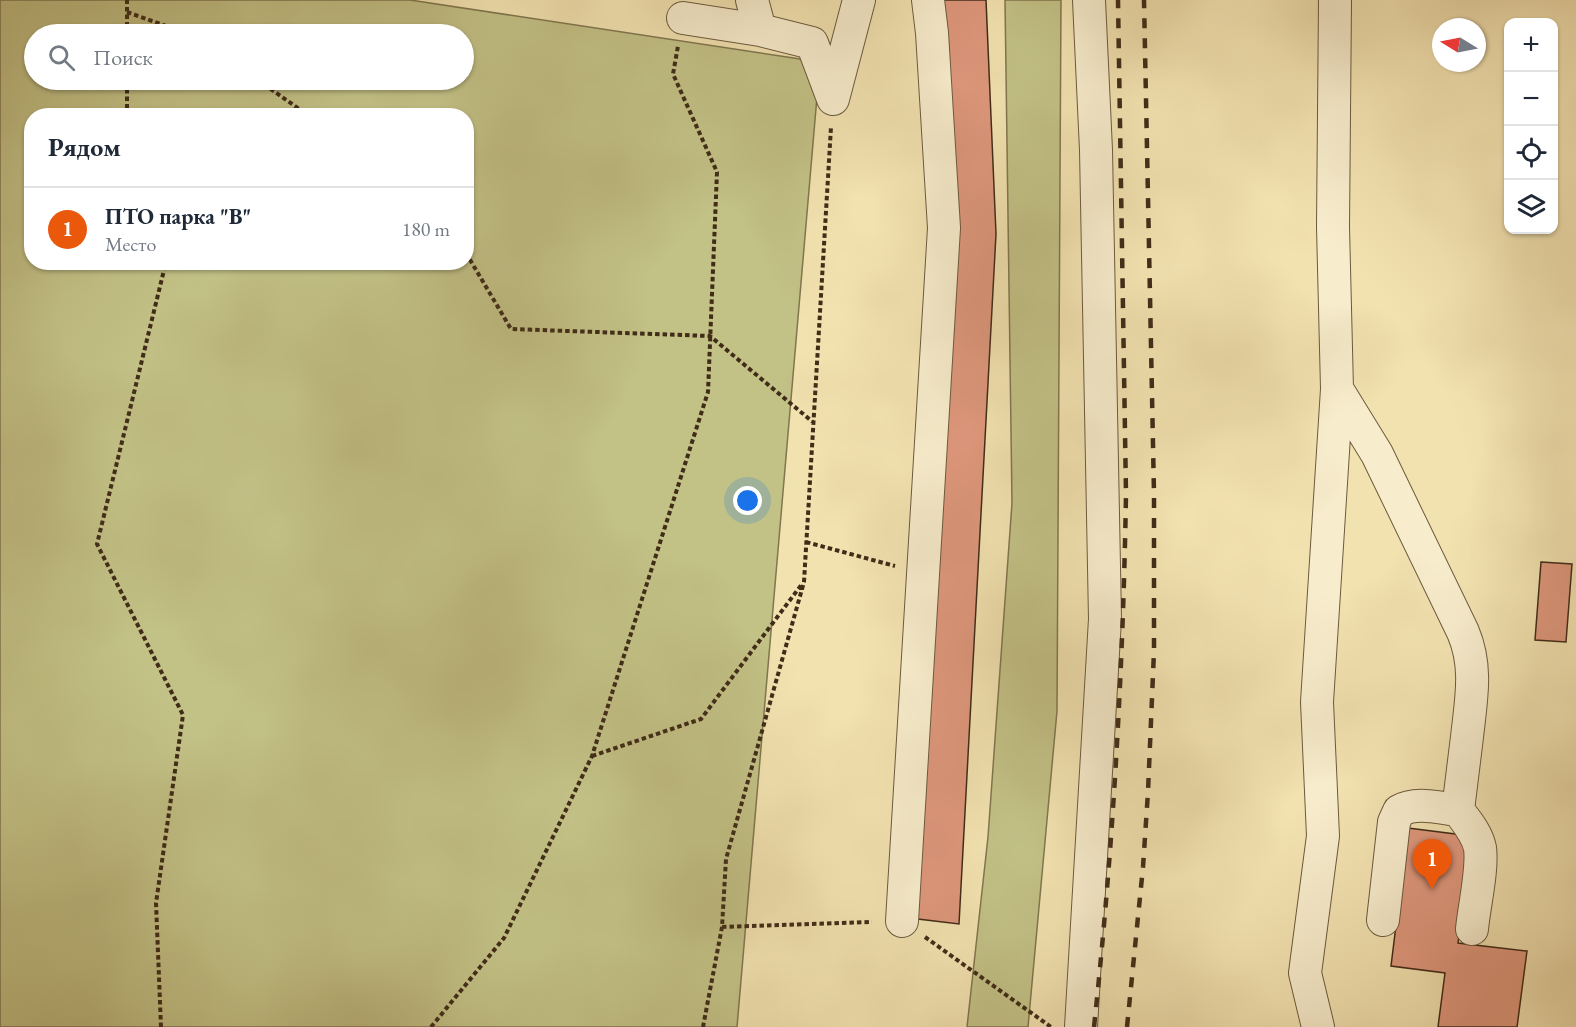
<!DOCTYPE html>
<html lang="ru">
<head>
<meta charset="utf-8">
<style>
	:root { --surface:#fff; --page:#f6f6f7; --text:#1f2937; --muted:#747a83; --line:#e0e1e3; --accent:#ea580c }
	body { margin:0; font-family:"EB Garamond",serif; background:var(--page); color:var(--text) }
	.controls { position:absolute; right:18px; top:18px; display:grid; overflow:hidden; border-radius:12px; box-shadow:0 2px 4px #0004 }
	.controls button { width:54px; height:54px; display:grid; place-items:center; padding:0; border:0; border-bottom:2px solid var(--line); background:var(--surface); color:var(--text); font:30px sans-serif }
	.compass { position:absolute; left:1432px; top:18px; width:54px; height:54px; border-radius:50%; background:var(--surface); box-shadow:0 2px 4px #0004; rotate:280deg }
	.you { position:absolute; left:748px; top:501px; width:21px; height:21px; margin:-15px; border:4px solid #fff; border-radius:50%; background:#1a73e8; box-shadow:0 0 0 9px #1a73e833 }
	.badge { display:grid; place-items:center; width:39px; height:39px; border-radius:50%; background:var(--accent); color:#fff; font-size:20px; font-weight:700 }
	.pin { position:absolute; translate:-50% -50px; filter:drop-shadow(0 2px 3px #0008) }
	.pin::after { content:''; position:absolute; top:32px; width:21px; height:18px; background:inherit; clip-path:polygon(0 0,100% 0,50% 100%) }
	.list { margin:0; padding:0; list-style:none }
	h2 { display:flex; justify-content:space-between; align-items:center; height:78px; margin:0; padding:0 24px; font-size:26px }
	h2 small { font-size:20px; font-weight:400; color:var(--muted) }
	.list li { display:grid; grid-template-columns:39px 1fr auto; gap:18px; align-items:center; box-sizing:border-box; height:84px; padding:0 24px; border-top:2px solid var(--line) }
	.list b { display:block; font-size:22px; white-space:nowrap }
	.list p { margin:0; font-size:20px; white-space:nowrap; color:var(--muted) }
	.list em { font-size:20px; font-style:normal; color:var(--muted) }
	.icon { flex:none; width:33px; height:33px; fill:none; stroke:currentColor; stroke-width:2; stroke-linecap:round; stroke-linejoin:round }
	.map { position:relative; flex:none; width:1576px; height:1027px; overflow:hidden }
	.search { position:absolute; background:var(--surface); box-shadow:0 2px 4px #0004; left:24px; top:24px; width:450px; height:66px; display:flex; align-items:center; gap:15px; box-sizing:border-box; padding:0 21px; border-radius:33px; color:var(--muted); font-size:22px }
	.panel { position:absolute; background:var(--surface); box-shadow:0 2px 4px #0004; left:24px; top:108px; width:450px; height:162px; border-radius:24px }
	.map>svg:first-child { display:block }
	.green { fill:#c2c186; stroke:#81764f; stroke-width:1.5; fill-rule:evenodd }
	.building { fill:#de977c; stroke:#402c18; stroke-width:1.5 }
	.lines { fill:none; stroke-linecap:round; stroke-linejoin:round }
	.minor-casing { stroke:#6c5a3e; stroke-width:34 }
	.path { stroke:#402c18; stroke-width:4; stroke-dasharray:4.5 3; stroke-linecap:butt }
	.minor { stroke:#f7eccc; stroke-width:32 }
	.rail { stroke:#402c18; stroke-width:4.5; stroke-dasharray:10 10; stroke-linecap:butt }
</style>
</head>
<body>
<div class="map">
<svg width="1576" height="1027" viewBox="0 0 1576 1027">
	<rect width="100%" height="100%" fill="#f2e2b0"/>
	<filter id="stains"><feTurbulence type="fractalNoise" baseFrequency=".00333" numOctaves="4"/><feColorMatrix values="0 0 0 0 .2 0 0 0 0 .09 0 0 0 0 .02 0 0 0 .5 -.17"/></filter>
	<radialGradient id="worn" r=".72"><stop offset=".6" stop-color="#630" stop-opacity="0"/><stop offset="1" stop-color="#630" stop-opacity=".3"/></radialGradient>
	<path class="green" d="M0,0H410L820,62L737,1027H0ZM34,34H464V80H34ZM32,116H466V262H32Z
		M1005,0H1061L1057,711L1028,1027H967L988,837L1012,503Z"/>
	<path class="building" d="M942,0H986L996,234L959,924L918,919Z
		M1541,562L1572,564L1566,642L1535,640Z
		M1408,828L1471,836L1458,943L1527,951L1517,1027H1438L1445,973L1391,966Z"/>
	<g class="lines">
		<g class="minor-casing">
			<path id="minor" d="M752,0L760,30L812,43L833,99
				M683,18L760,30
				M833,99L859,0
				M1337,389L1377,454L1463,632C1478,667 1471,700 1467,737C1464,761 1461,786 1458,810C1439,808 1416,801 1399,811L1394,822L1383,920
				M1458,810C1466,821 1477,833 1480,848C1483,869 1474,907 1472,929
				M902,921L944,228L932,33L928,0
				M1081,1027L1105,619L1096,150L1089,0
				M1318,1027L1305,973L1323,836L1317,702L1337,389L1333,227L1335,0"/>
		</g>
		<path class="path" d="M127,12L189,34
			M127,34V0
			M258,80L309,116
			M127,116V80
			M466,253L511,329L710,336L814,423
			M806,542L895,566
			M592,756L701,719L802,584
			M722,927L872,922
			M925,937L1051,1027
			M161,1027L156,903L183,715L97,544L166,262
			M431,1027L504,938L592,756L708,392L717,172L673,74L678,46
			M703,1027L722,927L726,859L804,582L831,127"/>
		<use href="#minor" class="minor"/>
		<path class="rail" d="M1094,1027C1113,850 1123,672 1126,494L1118,0
			M1127,1027L1143,867L1148,792L1154,651V494L1144,0"/>
	</g>
	<rect width="100%" height="100%" filter="url(#stains)"/>
	<rect width="100%" height="100%" fill="url(#worn)"/>
</svg>
<div class="controls">
<button>+</button>
<button>−</button>
<button><svg class="icon" aria-label="locate" viewBox="0 0 24 24"><circle cx="12" cy="12" r="6"/><path d="M12 2v4M12 18v4M2 12h4M18 12h4"/></svg></button>
<button><svg class="icon" aria-label="layers" viewBox="0 0 24 24"><path d="M12 4l9 5-9 5-9-5zM3 14l9 5 9-5"/></svg></button>
</div>
<svg class="compass" viewBox="-18 -18 36 36"><path d="M0-13l5 13h-10z" fill="#e53935"/><path d="M0 13l5-13h-10z" fill="#747a83"/></svg>
<div class="you"></div>
<div class="pin badge" style="left:1432px;top:889px">1</div>
<div class="search"><svg class="icon" aria-label="search" viewBox="0 0 24 24"><circle cx="10" cy="10" r="6"/><path d="M15 15l6 6"/></svg>Поиск</div>
<section class="panel">
<h2>Рядом<small></small></h2>
<ul class="list">
<li><span class="badge">1</span><div><b>ПТО парка &quot;В&quot;</b><p>Место</p></div><em>180 m</em></li>
</ul>
</section>
</div>
</body>
</html>
